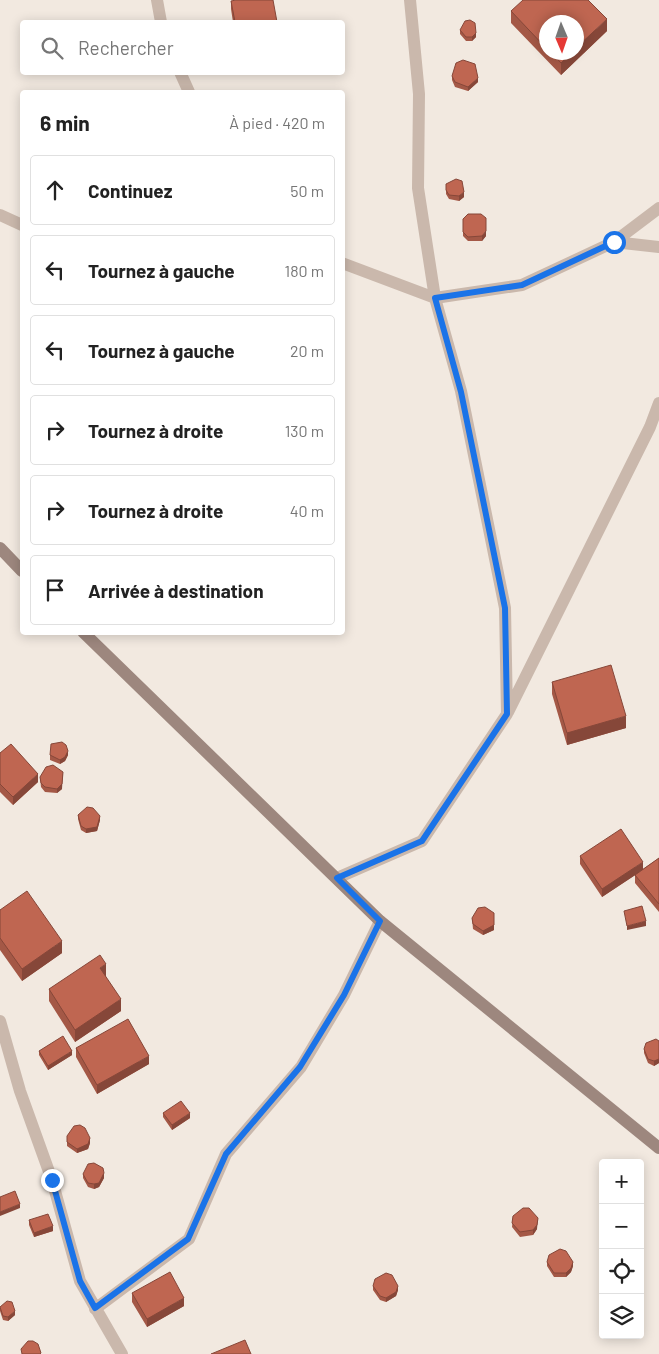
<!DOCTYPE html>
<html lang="fr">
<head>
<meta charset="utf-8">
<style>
	:root { --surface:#fff; --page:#f2f2f2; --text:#222; --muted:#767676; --line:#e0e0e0 }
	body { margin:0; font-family:Barlow,sans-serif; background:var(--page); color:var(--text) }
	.controls { position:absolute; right:15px; bottom:15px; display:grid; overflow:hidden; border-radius:5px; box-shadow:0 2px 12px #0003 }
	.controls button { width:45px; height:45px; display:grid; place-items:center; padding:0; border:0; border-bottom:1px solid var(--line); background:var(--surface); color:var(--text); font:25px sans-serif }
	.compass { position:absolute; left:539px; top:15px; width:45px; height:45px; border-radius:50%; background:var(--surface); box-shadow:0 2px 12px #0003; rotate:178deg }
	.stop { position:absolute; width:15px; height:15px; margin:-11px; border:4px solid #1a73e8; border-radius:50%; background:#fff }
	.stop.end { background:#1a73e8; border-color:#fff; box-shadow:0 1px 5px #0008 }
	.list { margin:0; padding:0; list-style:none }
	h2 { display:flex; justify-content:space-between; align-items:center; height:65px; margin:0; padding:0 20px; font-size:21px }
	h2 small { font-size:16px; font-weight:400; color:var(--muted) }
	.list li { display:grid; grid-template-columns:32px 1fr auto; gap:15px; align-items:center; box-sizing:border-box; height:70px; margin:0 10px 10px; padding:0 10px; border:1px solid var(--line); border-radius:5px }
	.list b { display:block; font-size:19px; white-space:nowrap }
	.list em { font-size:16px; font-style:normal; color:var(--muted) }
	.icon { flex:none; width:28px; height:28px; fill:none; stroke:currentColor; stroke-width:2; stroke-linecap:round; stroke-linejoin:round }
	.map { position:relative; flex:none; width:659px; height:1354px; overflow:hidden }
	.search { position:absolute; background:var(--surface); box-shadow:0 2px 12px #0003; left:20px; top:20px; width:325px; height:55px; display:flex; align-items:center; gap:12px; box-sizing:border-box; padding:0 18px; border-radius:5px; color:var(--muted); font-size:19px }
	.panel { position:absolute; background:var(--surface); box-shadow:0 2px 12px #0003; left:20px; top:90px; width:325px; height:545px; border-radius:5px }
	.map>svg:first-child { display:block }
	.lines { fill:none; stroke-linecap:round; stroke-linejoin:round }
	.street { stroke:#cab8ac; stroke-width:12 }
	.secondary { stroke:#9d877e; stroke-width:12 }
	.wall { fill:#a45846; fill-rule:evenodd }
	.shaded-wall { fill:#864739 }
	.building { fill:#bf6651; stroke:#864739 }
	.route { stroke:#1a73e8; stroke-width:6 }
</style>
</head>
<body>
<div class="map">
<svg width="659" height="1354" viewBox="0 0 659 1354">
	<rect width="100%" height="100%" fill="#f2e9e0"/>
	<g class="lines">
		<path class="street" d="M157,0L161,22
			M180,72L189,92
			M0,215L22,225
			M614,242L659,247
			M342,263L435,298L522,285L614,242L659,208
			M508,712L650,427L659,403
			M337,878L422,841L507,714L505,608L461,391L435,298L418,188L419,94L410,0
			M0,1021L20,1091L52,1180L80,1281L122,1354
			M95,1309L189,1239L226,1154L301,1067L344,995L380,921"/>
		<path class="secondary" d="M0,548L22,571
			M83,632L380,921L659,1148"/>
	</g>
	<path class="wall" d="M231,1L277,22H233L231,9Z
		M511,11L607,31L561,75L511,23ZM546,22L576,52H546Z
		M460,30L476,37L472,41H466L460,34Z
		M452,76L478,82L468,91L455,87L452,80Z
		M446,184L464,197L459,201L449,199L446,194Z
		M463,219L486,236L482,241H468L463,236Z
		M552,682L626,728L567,745L552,694Z
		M0,753L38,782L13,805L0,792Z
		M50,755H68L65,761L60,764L50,760Z
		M40,777L62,789L57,793L45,792L41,787Z
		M78,815L100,820L97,831L86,833L81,830L78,819Z
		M580,856L643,869L659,858V912L635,883V875L602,897L580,864Z
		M0,910L62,953L22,981L0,950Z
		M472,918L494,930L483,935L473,929Z
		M106,976V977L121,1011L75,1042L49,1001V989Z
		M659,1041V1063L654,1066L648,1063L644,1053V1049Z
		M76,1048L149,1064L97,1094L76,1057Z
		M39,1051L72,1055L48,1070L39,1055Z
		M163,1113L190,1118L172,1130L163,1117Z
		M67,1136L90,1143L88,1149L77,1153L67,1146Z
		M83,1174L104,1178L99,1187L94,1189L88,1187L83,1178Z
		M513,1216L537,1229L533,1235L520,1237L512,1227Z
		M29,1220L53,1231L34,1237L29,1225Z
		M547,1262L573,1266L571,1272L566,1277H554L547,1266Z
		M373,1286L398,1290L396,1296L386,1302L380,1300L373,1290Z
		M132,1293L184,1306L147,1327L132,1302Z
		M0,1307L15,1315L8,1321L3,1320L0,1311Z"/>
	<path class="shaded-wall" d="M607,19V31L561,75V63L572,52H576V48Z
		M476,33V37L472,41V37Z
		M478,78V82L468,91V87Z
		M464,192V197L459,201V196Z
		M486,231V236L482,241V236Z
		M626,716V728L567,745V733Z
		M68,751V755L65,761L60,764V760Z
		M63,772L62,789L57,793V789Z
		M38,774V782L13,805V797Z
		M100,816V820L97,831L86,833V829Z
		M643,862V870L602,897V889Z
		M494,918V930L483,935V931Z
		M646,921V926L627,930V926Z
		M62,941V953L22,981V969Z
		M106,964V976L100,980V968Z
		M121,999V1011L75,1042V1030Z
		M72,1051V1055L48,1070V1066Z
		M149,1056V1064L97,1094V1085Z
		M659,1059V1063L654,1066V1061Z
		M190,1113V1118L172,1130V1125Z
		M90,1138V1143L88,1149L77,1153V1149Z
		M104,1173V1178L99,1187L94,1189V1184Z
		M20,1204V1208L0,1216V1212Z
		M538,1218L537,1229L533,1235V1230Z
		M53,1226V1231L34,1237V1233Z
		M573,1262V1266L571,1272L566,1277V1273Z
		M398,1286V1290L396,1296L386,1302V1298Z
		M184,1298V1306L147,1327V1319Z
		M15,1311V1315L8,1321V1317Z"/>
	<path class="building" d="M236,0H273L277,22H235L231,1Z
		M523,0H588L607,19L576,48V22H546V48L511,11Z
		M470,20L475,23L476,33L472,37H466L460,30L465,21Z
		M551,52H572L561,63Z
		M463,60L475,64L478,78L468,87L455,82L452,76L456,63Z
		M456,179L462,181L464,192L459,196L449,195L446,190V184Z
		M468,214H481L486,218V231L482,236L468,237L463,232V219Z
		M611,665L626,716L567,733L552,682Z
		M62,742L66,745L68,751L65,757L60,760L50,755L51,744Z
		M11,744L38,774L13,797L0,784V753Z
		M53,765L63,772L62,784L57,789L45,787L41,783L40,777L46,767Z
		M87,807L93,808L100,816L97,827L86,829L81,826L78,815Z
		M621,829L643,862L602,889L580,856Z
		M659,858V904L635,875Z
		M27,891L62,941L22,969L0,938V910Z
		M642,906L646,921L627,926L624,911Z
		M485,907L494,913V925L483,931L473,924L472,918L478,908Z
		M100,955L106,964L100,968L121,999L75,1030L49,989Z
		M128,1019L149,1056L97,1085L76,1048Z
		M63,1036L72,1051L48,1066L39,1051Z
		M656,1039L659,1041V1059L654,1061L648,1059L644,1049L646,1043Z
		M181,1101L190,1113L172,1125L163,1113Z
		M80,1125L85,1128L90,1138L88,1144L77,1149L67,1142V1136L74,1126Z
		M94,1163L103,1168L104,1173L99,1183L94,1184L88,1183L83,1174L88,1164Z
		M15,1191L20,1204L0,1212V1197Z
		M523,1208H529L538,1218L537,1225L533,1230L520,1232L512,1223L513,1216Z
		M48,1214L53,1226L34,1233L29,1220Z
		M560,1249L566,1251L573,1262L571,1268L566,1273H554L547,1262L549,1255Z
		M170,1272L184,1298L147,1319L132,1293Z
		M386,1273L392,1275L398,1286L396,1292L386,1298L380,1296L373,1286L375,1279Z
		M7,1301L12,1302L15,1311L8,1317L3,1316L0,1307Z
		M245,1340L251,1354H211Z
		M28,1341H33L38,1344L41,1353L40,1354H22L21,1349Z"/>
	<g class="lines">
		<path class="route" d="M52,1180L80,1281L95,1308L188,1239L226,1154L300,1067L344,995L380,921L337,878L422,841L507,714L505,608L461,392L435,298L522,285L614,242"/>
	</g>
</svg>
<div class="controls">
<button>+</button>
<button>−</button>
<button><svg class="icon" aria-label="locate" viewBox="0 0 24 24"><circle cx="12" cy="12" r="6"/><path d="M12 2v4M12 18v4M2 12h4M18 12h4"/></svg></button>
<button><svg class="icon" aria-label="layers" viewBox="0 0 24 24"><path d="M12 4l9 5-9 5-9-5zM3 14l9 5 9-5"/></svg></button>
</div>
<svg class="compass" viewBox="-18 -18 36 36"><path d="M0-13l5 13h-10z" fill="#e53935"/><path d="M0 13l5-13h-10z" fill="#767676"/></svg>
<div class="stop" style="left:614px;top:242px"></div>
<div class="stop end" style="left:52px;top:1180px"></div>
<div class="search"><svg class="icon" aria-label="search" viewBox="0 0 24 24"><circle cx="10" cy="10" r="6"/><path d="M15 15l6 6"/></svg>Rechercher</div>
<section class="panel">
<h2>6 min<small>À pied · 420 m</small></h2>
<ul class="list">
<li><svg class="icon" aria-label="ahead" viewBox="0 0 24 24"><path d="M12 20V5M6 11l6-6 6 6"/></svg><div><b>Continuez</b></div><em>50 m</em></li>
<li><svg class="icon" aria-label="left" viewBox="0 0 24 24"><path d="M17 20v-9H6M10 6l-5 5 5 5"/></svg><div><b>Tournez à gauche</b></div><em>180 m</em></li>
<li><svg class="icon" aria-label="left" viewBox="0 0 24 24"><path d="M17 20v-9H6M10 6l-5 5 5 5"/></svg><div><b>Tournez à gauche</b></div><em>20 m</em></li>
<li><svg class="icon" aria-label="right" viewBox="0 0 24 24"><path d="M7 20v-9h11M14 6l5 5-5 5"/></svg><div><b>Tournez à droite</b></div><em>130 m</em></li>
<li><svg class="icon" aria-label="right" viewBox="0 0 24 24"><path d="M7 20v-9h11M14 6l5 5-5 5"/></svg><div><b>Tournez à droite</b></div><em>40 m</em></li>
<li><svg class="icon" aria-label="arrive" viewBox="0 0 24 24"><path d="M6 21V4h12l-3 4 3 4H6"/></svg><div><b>Arrivée à destination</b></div></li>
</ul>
</section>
</div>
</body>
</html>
